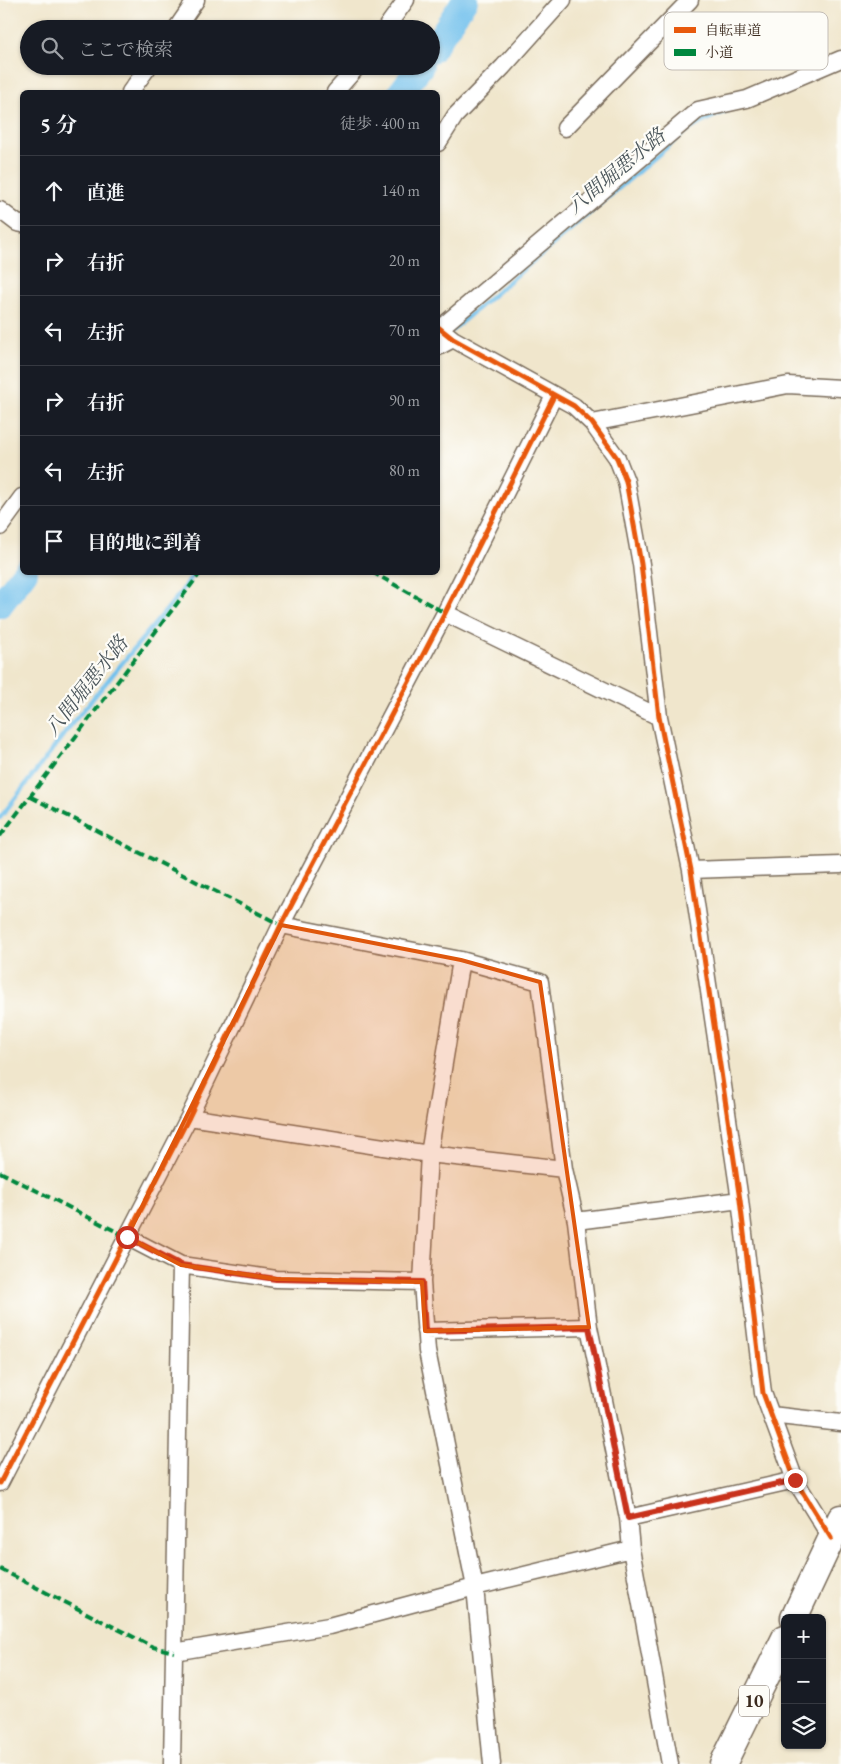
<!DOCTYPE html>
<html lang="ja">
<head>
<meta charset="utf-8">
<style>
	:root { --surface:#171b24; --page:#20242c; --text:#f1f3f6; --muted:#9ea1a6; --line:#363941 }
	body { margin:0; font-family:"EB Garamond","Noto Serif JP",serif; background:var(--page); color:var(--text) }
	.controls { position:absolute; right:15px; bottom:15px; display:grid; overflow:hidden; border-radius:8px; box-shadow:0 1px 4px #0004 }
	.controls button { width:45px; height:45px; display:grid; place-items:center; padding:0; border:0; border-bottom:1px solid var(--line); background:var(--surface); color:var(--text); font:25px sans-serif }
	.stop { position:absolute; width:15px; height:15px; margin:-11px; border:4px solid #c8321e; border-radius:50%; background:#fff }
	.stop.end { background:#c8321e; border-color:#fff; box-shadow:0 1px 5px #0008 }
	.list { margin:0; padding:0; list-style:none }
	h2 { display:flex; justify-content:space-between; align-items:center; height:65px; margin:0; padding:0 20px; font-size:21px }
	h2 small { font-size:16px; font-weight:400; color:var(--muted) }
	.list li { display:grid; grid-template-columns:32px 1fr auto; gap:15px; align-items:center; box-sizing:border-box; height:70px; padding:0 20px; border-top:1px solid var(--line) }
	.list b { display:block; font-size:19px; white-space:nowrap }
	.list em { font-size:16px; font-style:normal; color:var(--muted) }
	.icon { flex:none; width:28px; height:28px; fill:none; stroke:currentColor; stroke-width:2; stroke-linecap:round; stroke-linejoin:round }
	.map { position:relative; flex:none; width:841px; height:1764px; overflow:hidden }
	.search { position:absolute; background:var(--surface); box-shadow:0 1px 4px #0004; left:20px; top:20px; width:420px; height:55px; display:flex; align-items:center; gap:12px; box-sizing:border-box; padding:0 18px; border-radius:28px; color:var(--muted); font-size:19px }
	.panel { position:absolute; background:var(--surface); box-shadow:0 1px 4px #0004; left:20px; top:90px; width:420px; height:485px; border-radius:8px }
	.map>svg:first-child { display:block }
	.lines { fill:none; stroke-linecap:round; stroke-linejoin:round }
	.stream { stroke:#72c1ed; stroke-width:4.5 }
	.river { stroke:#72c1ed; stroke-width:26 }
	.minor-casing { stroke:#7a6c5b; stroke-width:19 }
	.primary-casing { stroke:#7a6c5b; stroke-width:29 }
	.minor { stroke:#fff; stroke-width:16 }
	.primary { stroke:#fff; stroke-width:26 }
	.quiet { stroke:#00873e; stroke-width:4; stroke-dasharray:8 4; stroke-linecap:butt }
	.cycleway-casing { stroke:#fdfcf7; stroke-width:8 }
	.cycleway { stroke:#e8590c; stroke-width:5 }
	.route { stroke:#c8321e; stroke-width:6 }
	.marked { fill:#df570d; fill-opacity:0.2; stroke:#df570d; stroke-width:4; stroke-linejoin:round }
	.labels { text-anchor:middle; stroke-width:4.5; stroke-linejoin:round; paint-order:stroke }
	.shield { fill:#fdfcf7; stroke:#75695f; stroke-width:1 }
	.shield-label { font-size:18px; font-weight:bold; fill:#3b2a1e }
	.water-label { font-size:20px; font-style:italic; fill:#4c575c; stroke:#fdfcf7 }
	.key { fill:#fdfcf7; stroke:#c3bdb6; stroke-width:1 }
	.key-label { font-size:14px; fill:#3b2a1e }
</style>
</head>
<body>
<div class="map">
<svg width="841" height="1764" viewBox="0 0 841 1764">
	<rect width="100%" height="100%" fill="#fdfcf7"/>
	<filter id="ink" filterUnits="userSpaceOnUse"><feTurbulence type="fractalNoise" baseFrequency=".02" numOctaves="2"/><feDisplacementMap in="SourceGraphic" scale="10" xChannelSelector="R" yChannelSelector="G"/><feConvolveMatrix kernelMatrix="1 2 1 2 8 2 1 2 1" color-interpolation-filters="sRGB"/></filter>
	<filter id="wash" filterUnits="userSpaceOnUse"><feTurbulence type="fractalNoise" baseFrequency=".0096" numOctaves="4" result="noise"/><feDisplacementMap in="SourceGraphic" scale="20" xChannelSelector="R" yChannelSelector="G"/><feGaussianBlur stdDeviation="1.12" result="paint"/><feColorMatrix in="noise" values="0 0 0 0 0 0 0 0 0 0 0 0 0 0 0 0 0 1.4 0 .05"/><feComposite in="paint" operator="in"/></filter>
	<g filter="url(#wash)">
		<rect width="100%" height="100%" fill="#f0e6cc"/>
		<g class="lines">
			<path class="stream" d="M450,332L685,132L706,120L728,110
				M0,818L75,720L178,596L195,572"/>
			<path class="river" d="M431,51L465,0
				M401,92L421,66
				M0,605L25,572"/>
		</g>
	</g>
	<g filter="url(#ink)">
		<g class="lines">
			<g class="minor-casing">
				<path id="minor" d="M176,29L196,0
					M385,29L406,0
					M130,92L149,66
					M335,92L358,66
					M565,128L690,0
					M438,143L455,116L503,67L563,0
					M0,210L17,223L22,224
					M438,327L453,339L574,406L592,423L617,458L626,481L641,564L659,717L691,870L740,1200L763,1393L795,1480L831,1538
					M439,329L698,110L747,99L841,59
					M438,347L453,339
					M592,423L788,385L841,388
					M0,527L22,497
					M445,613L659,717
					M691,870L841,865
					M281,925L461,960L540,982L564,1169L576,1221L589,1327L628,1518L631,1549L670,1764
					M461,960L429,1154L422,1282L427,1351L475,1587L492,1764
					M189,1117L429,1154L564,1169
					M576,1221L740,1200
					M127,1237L181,1265L276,1279L422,1282
					M425,1331L589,1327
					M771,1415L841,1423
					M0,1483L189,1117L281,925L445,613L554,396
					M628,1518L795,1480
					M174,1652L329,1626L475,1587L631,1549
					M172,1764L181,1265"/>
			</g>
			<g class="primary-casing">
				<path id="primary" d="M794,1618L841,1518
					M723,1764L785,1638"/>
			</g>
			<use href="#minor" class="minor"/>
			<use href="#primary" class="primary"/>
			<path class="quiet" d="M372,572L445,613
				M31,797L281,925
				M0,836L201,572
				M0,1172L127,1237
				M0,1569L153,1647L174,1652"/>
			<g class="cycleway-casing">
				<path id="cycleway" d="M438,327L453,339L574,406L592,423L617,458L626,481L641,564L659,717L691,870L740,1200L763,1393L795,1480L831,1538
					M0,1483L189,1117L281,925L445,613L554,396"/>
			</g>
			<use href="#cycleway" class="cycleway"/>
		</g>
	</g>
	<g class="lines" filter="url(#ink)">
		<path class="route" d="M127,1237L181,1265L276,1279L422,1282L425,1331L589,1327L628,1518L795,1480"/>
	</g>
	<path class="marked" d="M281,925L461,960L540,982L589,1327L425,1331L422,1282L276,1279L181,1265L127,1237Z"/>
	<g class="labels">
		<rect class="shield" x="739" y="1685.5" width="30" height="31" rx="4"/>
		<g class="shield-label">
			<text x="754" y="1707">10</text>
		</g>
		<g class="water-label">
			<text transform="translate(616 171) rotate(-40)" y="7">八間堀悪水路</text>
			<text transform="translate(86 686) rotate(-52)" y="7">八間堀悪水路</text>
		</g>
	</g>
	<rect x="664" y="12" width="164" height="58" rx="8" class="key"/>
	<rect x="674" y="27" width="22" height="6" fill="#e8590c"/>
	<rect x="674" y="49" width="22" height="7" fill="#00873e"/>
	<g class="key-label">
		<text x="705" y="35">自転車道</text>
		<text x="705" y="57">小道</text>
	</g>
</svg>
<div class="controls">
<button>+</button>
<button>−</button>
<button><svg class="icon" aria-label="layers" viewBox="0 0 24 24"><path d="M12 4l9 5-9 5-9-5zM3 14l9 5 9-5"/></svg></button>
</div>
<div class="stop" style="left:127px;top:1237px"></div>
<div class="stop end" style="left:795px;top:1480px"></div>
<div class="search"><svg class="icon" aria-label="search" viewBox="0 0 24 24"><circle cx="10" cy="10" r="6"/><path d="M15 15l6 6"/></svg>ここで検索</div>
<section class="panel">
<h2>5 分<small>徒歩 · 400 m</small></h2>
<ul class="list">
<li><svg class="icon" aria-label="ahead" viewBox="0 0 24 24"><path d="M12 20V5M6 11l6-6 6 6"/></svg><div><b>直進</b></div><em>140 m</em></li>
<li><svg class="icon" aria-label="right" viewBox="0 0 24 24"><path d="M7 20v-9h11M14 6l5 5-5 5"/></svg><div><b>右折</b></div><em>20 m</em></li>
<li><svg class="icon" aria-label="left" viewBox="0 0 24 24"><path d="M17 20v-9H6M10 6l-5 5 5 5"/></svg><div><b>左折</b></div><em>70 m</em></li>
<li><svg class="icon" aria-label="right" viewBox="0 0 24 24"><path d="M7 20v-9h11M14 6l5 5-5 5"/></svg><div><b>右折</b></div><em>90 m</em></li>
<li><svg class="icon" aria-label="left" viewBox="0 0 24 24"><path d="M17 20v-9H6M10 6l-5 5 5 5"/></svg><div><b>左折</b></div><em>80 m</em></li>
<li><svg class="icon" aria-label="arrive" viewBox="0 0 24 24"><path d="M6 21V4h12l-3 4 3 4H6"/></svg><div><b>目的地に到着</b></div></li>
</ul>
</section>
</div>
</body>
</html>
